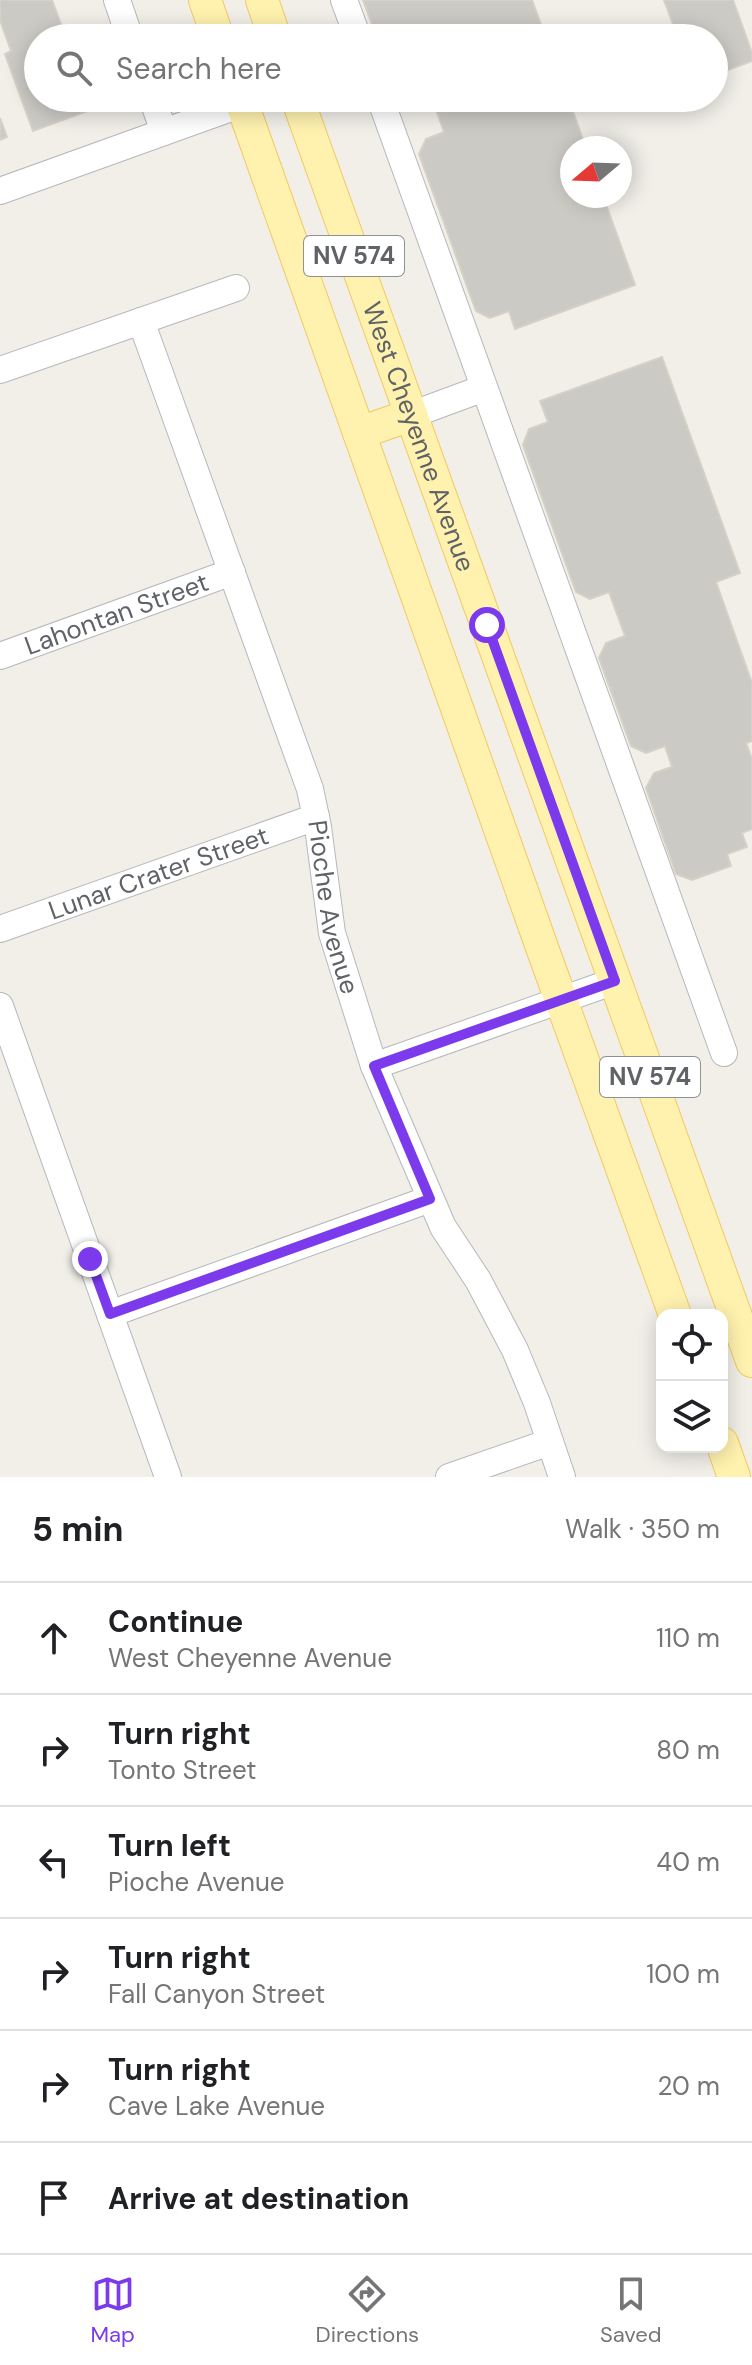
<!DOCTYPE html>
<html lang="en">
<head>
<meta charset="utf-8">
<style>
	:root { --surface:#fff; --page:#f2f2f2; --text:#202124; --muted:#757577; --line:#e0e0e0; --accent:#7c3aed }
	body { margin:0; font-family:"DM Sans",sans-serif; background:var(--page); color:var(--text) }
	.controls { position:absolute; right:24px; bottom:24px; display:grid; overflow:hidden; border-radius:16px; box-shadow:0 4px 20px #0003 }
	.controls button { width:72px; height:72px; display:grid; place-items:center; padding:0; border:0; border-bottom:2px solid var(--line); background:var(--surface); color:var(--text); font:40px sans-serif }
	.compass { position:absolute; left:560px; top:136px; width:72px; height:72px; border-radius:50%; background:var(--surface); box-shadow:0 4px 20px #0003; rotate:251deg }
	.stop { position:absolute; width:24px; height:24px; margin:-18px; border:6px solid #7c3aed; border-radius:50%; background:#fff }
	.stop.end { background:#7c3aed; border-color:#fff; box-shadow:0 2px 8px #0008 }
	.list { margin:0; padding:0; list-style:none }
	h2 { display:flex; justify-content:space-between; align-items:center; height:104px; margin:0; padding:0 32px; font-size:34px }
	h2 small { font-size:26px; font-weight:400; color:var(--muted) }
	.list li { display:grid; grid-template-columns:52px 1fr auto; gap:24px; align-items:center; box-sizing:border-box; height:112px; padding:0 32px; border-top:2px solid var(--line) }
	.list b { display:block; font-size:30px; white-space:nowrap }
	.list p { margin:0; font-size:26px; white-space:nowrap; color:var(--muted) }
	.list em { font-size:26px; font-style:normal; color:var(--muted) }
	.icon { flex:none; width:44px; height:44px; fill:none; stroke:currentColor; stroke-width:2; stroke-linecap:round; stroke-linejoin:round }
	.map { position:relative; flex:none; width:752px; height:1477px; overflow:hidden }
	.search { position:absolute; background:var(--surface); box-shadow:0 4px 20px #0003; left:24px; right:24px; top:24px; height:88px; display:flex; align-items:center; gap:20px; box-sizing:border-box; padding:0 28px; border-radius:44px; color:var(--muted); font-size:30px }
	.sheet { height:776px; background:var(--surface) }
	nav { display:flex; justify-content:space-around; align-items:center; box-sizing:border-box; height:112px; border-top:2px solid var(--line); background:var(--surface); font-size:22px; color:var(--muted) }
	nav a { display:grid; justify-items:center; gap:4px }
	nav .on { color:var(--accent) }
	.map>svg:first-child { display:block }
	.building { fill:#cccac5; stroke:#d6d1c6; stroke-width:2 }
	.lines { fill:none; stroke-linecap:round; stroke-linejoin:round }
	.minor-casing { stroke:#b5b8bc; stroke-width:28 }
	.major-casing { stroke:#f2c960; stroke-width:34 }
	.minor { stroke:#fff; stroke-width:26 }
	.major { stroke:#fff2af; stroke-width:32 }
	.route { stroke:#7c3aed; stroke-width:10 }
	.labels { text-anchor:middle; stroke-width:8; stroke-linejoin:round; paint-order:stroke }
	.shield { fill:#fff; stroke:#8f9295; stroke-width:2 }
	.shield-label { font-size:24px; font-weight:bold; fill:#5f6368 }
	.street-label { font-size:26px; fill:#5f6368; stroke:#fff }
</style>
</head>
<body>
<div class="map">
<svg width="752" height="1477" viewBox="0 0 752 1477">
	<rect width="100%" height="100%" fill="#f1efe8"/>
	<path class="building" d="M0,0H52L65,35L77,31L79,38H38V98H101L104,105L33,131L5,54L11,51L0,20Z
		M363,0H532L546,38H377Z
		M664,0H733L752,53V61L714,75V38H678Z
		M400,98H431L413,105Z
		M432,98H568L586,148H572V196H603L635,285L515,329L509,311L490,318L476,311L419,154L426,139L444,132Z
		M0,118L7,137L0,140Z
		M662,357L740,573L716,582L752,683V741L746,743L752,759V829L742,833L747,847L727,854L731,866L692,880L676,874L646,788L654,773L672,767L665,746L646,753L631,746L599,658L606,643L625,636L609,592L590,599L576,592L523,445L529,429L548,422L540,401Z"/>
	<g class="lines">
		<g class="minor-casing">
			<g id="minor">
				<path d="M117,0L130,38"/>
				<path d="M344,0L358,38"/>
				<path d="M152,98L164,132L242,104"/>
				<path d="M380,98L724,1053"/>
				<path d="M0,191L164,132"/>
				<path id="s1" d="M141,321L310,789L318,827L332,933L374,1066L443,1227L478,1280L515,1350L537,1403L562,1477"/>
				<path d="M0,370L236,288"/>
				<path d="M411,415L484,388"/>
				<path id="s2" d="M0,656L232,572"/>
				<path id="s3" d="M0,929L316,817"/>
				<path d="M0,1006L168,1477"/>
				<path d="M374,1066L615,981"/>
				<path d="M110,1314L430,1199"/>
				<path d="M449,1477L550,1442"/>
			</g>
		</g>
		<g class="major-casing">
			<g id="major">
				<path d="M205,0L218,38"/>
				<path d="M262,0L275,38"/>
				<path d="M240,98L544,953L675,1315"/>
				<path id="s4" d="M297,98L752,1361"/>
				<path d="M359,433L411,415"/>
				<path d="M722,1443L734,1477"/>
			</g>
		</g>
		<use href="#minor" class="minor"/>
		<use href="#major" class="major"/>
	</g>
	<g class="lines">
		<path class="route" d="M90,1259L110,1314L430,1199L374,1066L615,981L487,625"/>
	</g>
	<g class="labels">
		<g class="shield">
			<rect x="304" y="236" width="100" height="40" rx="6"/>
			<rect x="600" y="1057" width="100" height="40" rx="6"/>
		</g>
		<g class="shield-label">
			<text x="354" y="264">NV 574</text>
			<text x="650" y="1085">NV 574</text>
		</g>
		<g class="street-label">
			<text dy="9" stroke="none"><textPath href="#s4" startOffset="360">West Cheyenne Avenue</textPath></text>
			<text dy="9" stroke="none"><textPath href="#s2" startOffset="124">Lahontan Street</textPath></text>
			<text dy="9" stroke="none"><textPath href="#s3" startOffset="168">Lunar Crater Street</textPath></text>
			<text dy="9" stroke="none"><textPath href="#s1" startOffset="618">Pioche Avenue</textPath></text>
		</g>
	</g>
</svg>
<div class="controls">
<button><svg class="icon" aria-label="locate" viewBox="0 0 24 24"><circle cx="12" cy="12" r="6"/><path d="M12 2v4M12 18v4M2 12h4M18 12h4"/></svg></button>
<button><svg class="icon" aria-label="layers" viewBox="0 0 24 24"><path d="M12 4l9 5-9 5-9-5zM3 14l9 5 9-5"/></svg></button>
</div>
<svg class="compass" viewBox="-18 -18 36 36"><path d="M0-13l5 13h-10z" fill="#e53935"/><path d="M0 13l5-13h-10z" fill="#757577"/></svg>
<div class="stop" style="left:487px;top:625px"></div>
<div class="stop end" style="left:90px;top:1259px"></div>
<div class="search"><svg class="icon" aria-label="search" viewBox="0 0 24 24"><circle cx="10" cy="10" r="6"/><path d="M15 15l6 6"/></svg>Search here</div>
</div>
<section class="sheet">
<h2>5 min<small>Walk · 350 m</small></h2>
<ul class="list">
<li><svg class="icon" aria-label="ahead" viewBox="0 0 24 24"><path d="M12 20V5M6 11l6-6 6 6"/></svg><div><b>Continue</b><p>West Cheyenne Avenue</p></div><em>110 m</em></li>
<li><svg class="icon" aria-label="right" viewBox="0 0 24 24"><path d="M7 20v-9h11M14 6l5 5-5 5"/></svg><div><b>Turn right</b><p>Tonto Street</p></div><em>80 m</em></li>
<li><svg class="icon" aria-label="left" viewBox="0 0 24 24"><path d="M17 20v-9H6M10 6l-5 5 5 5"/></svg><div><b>Turn left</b><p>Pioche Avenue</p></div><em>40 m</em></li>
<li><svg class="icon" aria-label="right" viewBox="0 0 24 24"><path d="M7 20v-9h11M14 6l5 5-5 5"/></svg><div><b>Turn right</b><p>Fall Canyon Street</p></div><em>100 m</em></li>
<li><svg class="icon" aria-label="right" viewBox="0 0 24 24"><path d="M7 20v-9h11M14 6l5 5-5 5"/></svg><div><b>Turn right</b><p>Cave Lake Avenue</p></div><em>20 m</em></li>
<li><svg class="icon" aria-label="arrive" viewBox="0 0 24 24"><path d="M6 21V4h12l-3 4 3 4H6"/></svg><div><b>Arrive at destination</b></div></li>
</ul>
</section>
<nav>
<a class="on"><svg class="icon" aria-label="map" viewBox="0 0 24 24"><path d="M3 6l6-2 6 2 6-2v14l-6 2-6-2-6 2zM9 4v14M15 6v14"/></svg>Map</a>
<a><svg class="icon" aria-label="directions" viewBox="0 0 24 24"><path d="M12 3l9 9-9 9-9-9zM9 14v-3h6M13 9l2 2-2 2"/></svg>Directions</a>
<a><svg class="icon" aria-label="saved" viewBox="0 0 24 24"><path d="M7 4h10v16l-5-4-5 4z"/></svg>Saved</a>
</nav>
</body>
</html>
